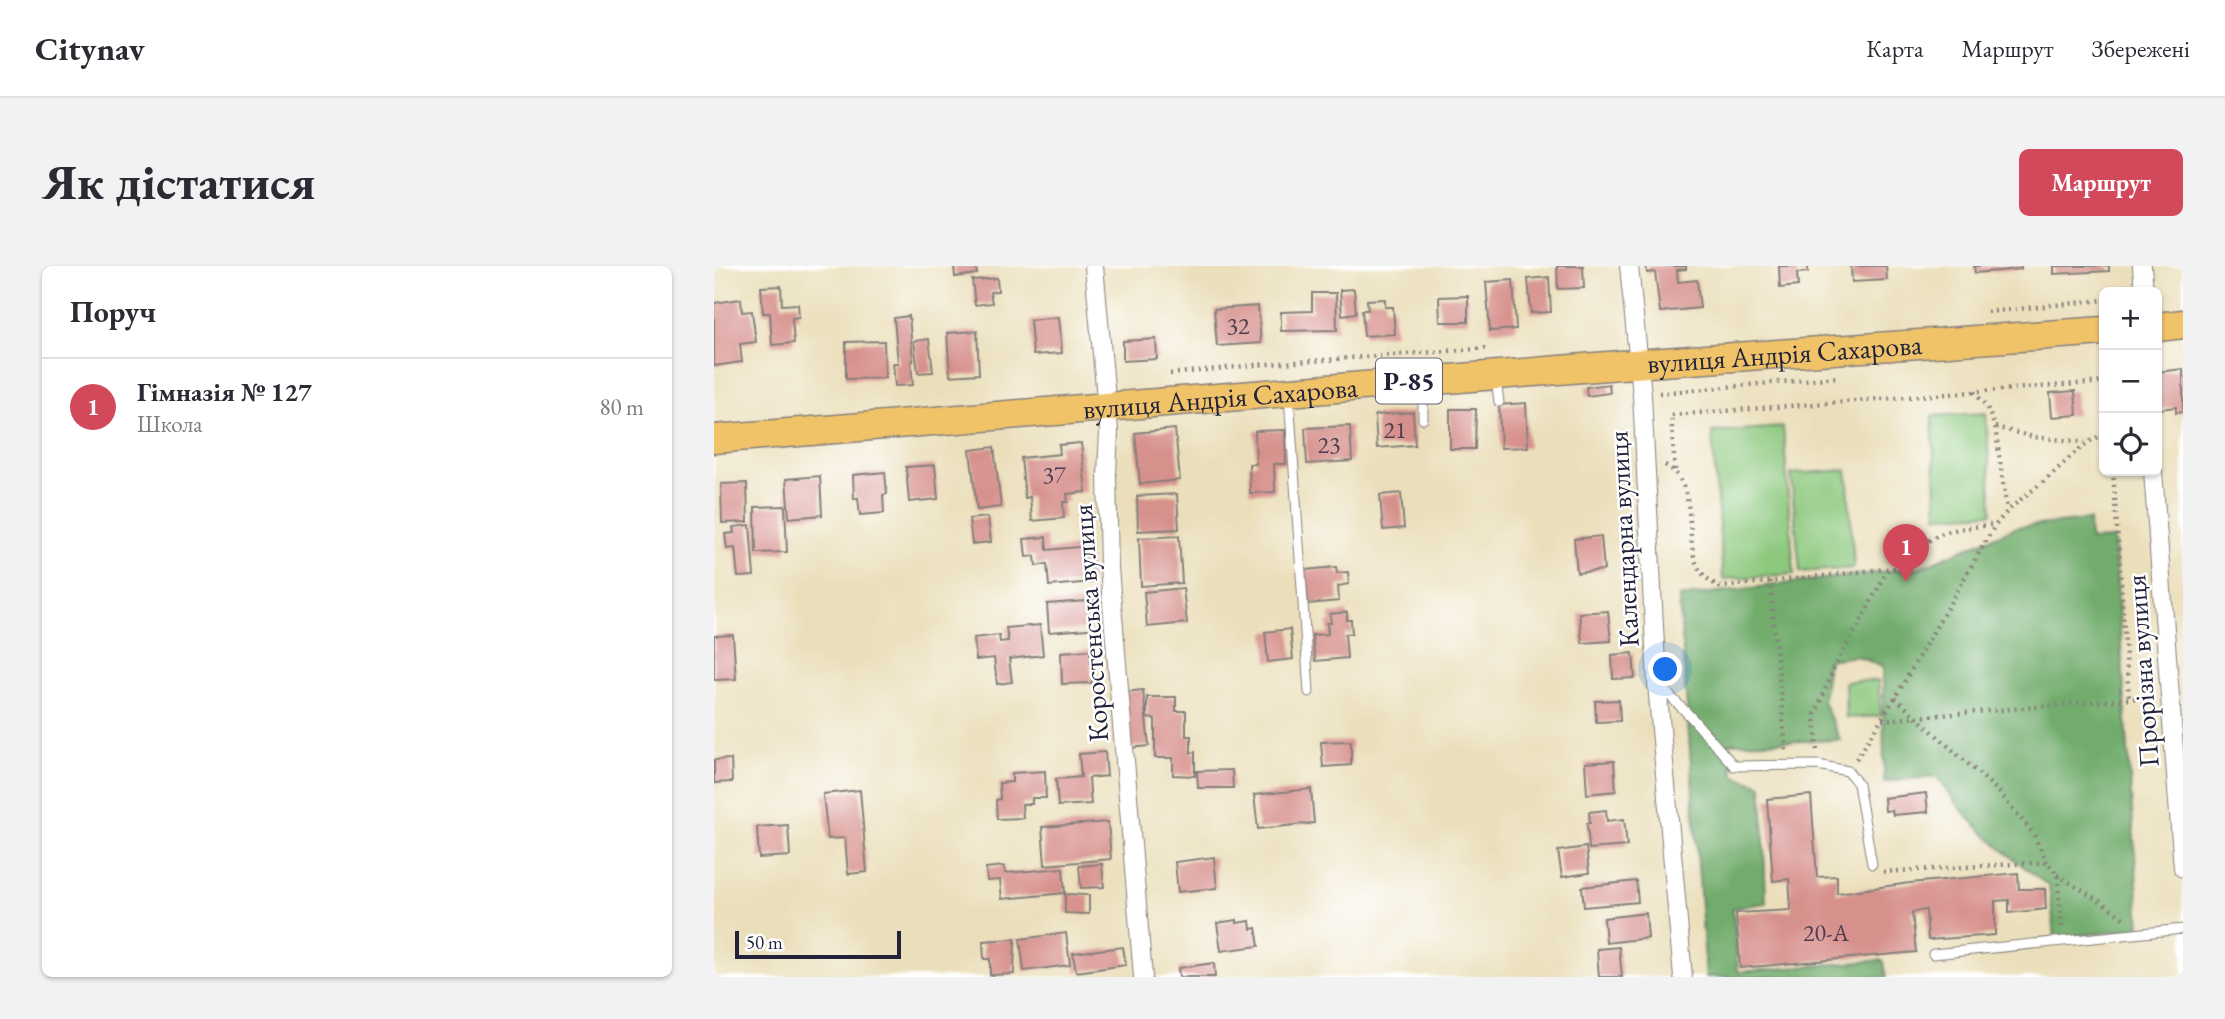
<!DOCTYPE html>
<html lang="uk">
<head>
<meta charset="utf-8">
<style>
	:root { --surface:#fff; --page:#f2f2f3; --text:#2b2b33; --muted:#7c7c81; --line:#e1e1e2; --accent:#d1495b }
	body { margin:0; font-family:"EB Garamond",serif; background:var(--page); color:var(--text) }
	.controls { position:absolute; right:21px; top:21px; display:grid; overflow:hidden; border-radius:10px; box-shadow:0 2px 5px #0004 }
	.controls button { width:63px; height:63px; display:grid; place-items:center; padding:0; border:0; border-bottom:2px solid var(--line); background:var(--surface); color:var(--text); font:35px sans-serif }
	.scale { position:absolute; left:21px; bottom:18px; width:166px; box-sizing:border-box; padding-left:7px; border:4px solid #22223b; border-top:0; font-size:19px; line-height:24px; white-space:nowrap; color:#22223b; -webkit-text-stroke:5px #fff; paint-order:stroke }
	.you { position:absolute; left:952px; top:404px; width:24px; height:24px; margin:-18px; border:5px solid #fff; border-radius:50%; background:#1a73e8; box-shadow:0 0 0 10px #1a73e833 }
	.badge { display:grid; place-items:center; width:46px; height:46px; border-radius:50%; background:var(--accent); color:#fff; font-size:23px; font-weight:700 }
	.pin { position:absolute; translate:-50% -58px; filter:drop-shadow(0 2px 4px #0008) }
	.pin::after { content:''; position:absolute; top:37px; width:24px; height:21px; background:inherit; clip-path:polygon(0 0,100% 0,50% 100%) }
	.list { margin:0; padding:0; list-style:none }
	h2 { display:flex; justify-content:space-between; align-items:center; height:91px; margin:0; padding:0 28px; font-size:30px }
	h2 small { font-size:23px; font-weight:400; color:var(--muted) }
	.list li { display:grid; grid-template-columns:46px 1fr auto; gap:21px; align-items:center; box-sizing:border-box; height:98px; padding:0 28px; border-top:2px solid var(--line) }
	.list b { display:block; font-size:26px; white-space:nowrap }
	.list p { margin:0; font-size:23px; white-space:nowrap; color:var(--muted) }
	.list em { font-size:23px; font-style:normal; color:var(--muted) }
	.icon { flex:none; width:38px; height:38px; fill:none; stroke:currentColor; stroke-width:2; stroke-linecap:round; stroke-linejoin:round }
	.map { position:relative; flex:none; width:1469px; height:711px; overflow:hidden; border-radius:10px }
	header { display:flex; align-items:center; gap:42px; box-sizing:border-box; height:98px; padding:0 35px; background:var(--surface); border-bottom:2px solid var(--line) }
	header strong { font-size:33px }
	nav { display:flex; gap:38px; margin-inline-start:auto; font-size:24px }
	.intro { display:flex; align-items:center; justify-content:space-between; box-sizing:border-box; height:168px; padding:0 42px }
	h1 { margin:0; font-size:49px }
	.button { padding:18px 32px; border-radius:10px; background:var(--accent); color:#fff; font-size:24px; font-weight:700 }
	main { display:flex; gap:42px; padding:0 42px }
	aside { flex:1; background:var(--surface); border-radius:10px; box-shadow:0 2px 5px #0004 }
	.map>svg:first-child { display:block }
	.green { fill:#8cc87d; stroke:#57755c; stroke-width:2 }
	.forest { fill:#71ac6c; stroke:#4a6754; stroke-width:2 }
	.building { fill:#d7918d }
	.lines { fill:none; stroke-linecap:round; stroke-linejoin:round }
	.service-casing { stroke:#86807b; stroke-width:11 }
	.minor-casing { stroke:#86807b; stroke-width:20 }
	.primary-casing { stroke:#86807b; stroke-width:31 }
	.path { stroke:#86807b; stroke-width:4.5; stroke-dasharray:2 5; stroke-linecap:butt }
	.service { stroke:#fff; stroke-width:9 }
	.minor { stroke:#fff; stroke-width:18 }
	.primary { stroke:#f1c369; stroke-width:28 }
	.labels { text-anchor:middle; stroke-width:5; stroke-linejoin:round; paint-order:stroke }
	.number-label { font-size:24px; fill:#4f3e50 }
	.shield { fill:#fff; stroke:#646476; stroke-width:2 }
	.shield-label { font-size:26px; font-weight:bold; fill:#22223b }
	.street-label { font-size:28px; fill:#22223b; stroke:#fff }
</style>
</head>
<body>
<header>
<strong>Citynav</strong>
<nav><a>Карта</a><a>Маршрут</a><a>Збережені</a></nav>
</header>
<div class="intro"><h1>Як дістатися</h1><a class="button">Маршрут</a></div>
<main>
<aside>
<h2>Поруч<small></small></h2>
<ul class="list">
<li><span class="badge">1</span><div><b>Гімназія № 127</b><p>Школа</p></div><em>80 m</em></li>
</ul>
</aside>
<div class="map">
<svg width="1469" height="711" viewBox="0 0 1469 711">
	<rect width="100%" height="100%" fill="#fff"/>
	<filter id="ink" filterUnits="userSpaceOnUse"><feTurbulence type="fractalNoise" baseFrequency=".0143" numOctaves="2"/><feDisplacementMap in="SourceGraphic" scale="14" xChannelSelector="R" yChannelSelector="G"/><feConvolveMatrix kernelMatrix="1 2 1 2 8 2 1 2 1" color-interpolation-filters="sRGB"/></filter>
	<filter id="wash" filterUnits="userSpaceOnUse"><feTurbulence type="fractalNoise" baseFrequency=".00686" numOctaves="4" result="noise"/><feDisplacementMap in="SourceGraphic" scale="28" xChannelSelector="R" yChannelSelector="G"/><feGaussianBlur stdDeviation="1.57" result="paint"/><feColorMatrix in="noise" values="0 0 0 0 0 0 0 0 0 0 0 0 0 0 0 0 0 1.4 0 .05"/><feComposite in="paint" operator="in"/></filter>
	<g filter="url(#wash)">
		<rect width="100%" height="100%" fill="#ebdfbb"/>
		<path class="green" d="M1272,147L1278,247L1223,250L1218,150Z
			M1069,161L1080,308L1009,313L998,166Z
			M1133,204L1140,302L1086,306L1077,208Z
			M1164,414L1167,450L1132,452L1131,416Z"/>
		<path class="forest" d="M1375,254L1376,274L1400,273L1426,663L1341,672L1335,620C1293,589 1250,556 1224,510L1170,516L1169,400L1142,390L1114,394L1109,435L1126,474L1014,477L1020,510L1048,519L1052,637L1019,642L1024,706L1169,694L1172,711H992L965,331L1207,301L1303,261Z"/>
		<g id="blocks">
			<path class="building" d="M240,0H262L263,8L241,11Z
				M843,0H869L870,22L844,23Z
				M932,0H972V3L963,4L964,16L983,14L986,42L946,46L941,6L933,7Z
				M1065,0H1094V6L1083,7L1084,20L1066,22Z
				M1137,0H1172L1173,14L1138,16Z
				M1260,0H1307V3L1261,7Z
				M1340,0H1395V5L1340,8Z
				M835,11L837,46L817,47L814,13Z
				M283,12L284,25L276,26L278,37L261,39L258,14Z
				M799,14L802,63L776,65L772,16Z
				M67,20L68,39L84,38L85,51L78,52L80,77L58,79L56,47H49L47,21Z
				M640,23L642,47L628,49L626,24Z
				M598,27H622L623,64L567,65V46L598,45Z
				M754,30V56H726L725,31Z
				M27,33L28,46L38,45L42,76L26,78L28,96L0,100V37Z
				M671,33V41H679L681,68L650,70L648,44H654L653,34Z
				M544,40L547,77L503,80L500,43Z
				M195,50L199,95L197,96L199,119L181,120L179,97H184L180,52Z
				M345,51L348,87L319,89L316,54Z
				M263,65L265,108L236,110L233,67Z
				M215,73L219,106L204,107L200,75Z
				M442,73L443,93L409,95V75Z
				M170,75L171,112L132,113V76Z
				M1469,103V146L1462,147V141L1446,143L1443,106Z
				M895,118L896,127L873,130L872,121Z
				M1361,125L1363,149L1338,151L1336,127Z
				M812,137L814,181L787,182L785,139Z
				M736,143H762L761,183H736Z
				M699,146L701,179L663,182L661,149Z
				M636,160L638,195L593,198L591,162Z
				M461,163L466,214L426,218L421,167Z
				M571,164L572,198H560L561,226L536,227L535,198H542L541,165Z
				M367,177L372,226L353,228L354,236H349L350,252L318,255L316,231L311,232L307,192L346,188L345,179Z
				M280,181L287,241L263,244L256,184Z
				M221,199L224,233L195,236L192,201Z
				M171,206L173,228L169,229L170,247L146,249L144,232L140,233L139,209Z
				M106,210L108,249L75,252L72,213Z
				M33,217L34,256L8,257L7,218Z
				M687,227L690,262L669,264L666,229Z
				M463,228L465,263L424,265L423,230Z
				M71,240L73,286L42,287L41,241Z
				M274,251L277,276L258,278L255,253Z
				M36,259L40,310L24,311L21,282L13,283L11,268L20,267L19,261Z
				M465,270L468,317L427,320L425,272Z
				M887,270L890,304L863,307L860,273Z
				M332,271L333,284L374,280L378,316L335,320L333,298L322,300L321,290L312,291L310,273Z
				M622,301L623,307L634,306L635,318L624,320L625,335L594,338L591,304Z
				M469,322L473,357L433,361L430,326Z
				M385,334L387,362L335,366L333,338Z
				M894,345L897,375L868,377L865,347Z
				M633,346V354H637L638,368H631L633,392L601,395L598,369L614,368L613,357H617L616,348Z
				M326,359L329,389L295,393L298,416L283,418L280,392L262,394L260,372L285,369L286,376L294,375L292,362Z
				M576,363L579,393L554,396L551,366Z
				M19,369L22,413L0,414V370Z
				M376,384L378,417L348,418L347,386Z
				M919,387L921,412L899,413L898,389Z
				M429,424L435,480L415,482L409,426Z
				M433,431H462V445H472V470H477V487L481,486V510L459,509V492H441V453L433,452Z
				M905,434L906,455L882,456L881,435Z
				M637,475V499L609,501L607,476Z
				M391,486L393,510L375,512L377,538L344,540L342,513L367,511L365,488Z
				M17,493L18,516L0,517V494Z
				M900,495L902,525L873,528L871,497Z
				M518,504L519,522H484L483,505Z
				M331,505L332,532H318V538H308L309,552L283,553L282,534L286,533L285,517L298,516V507Z
				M597,523L600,557L544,563L540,529Z
				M146,524L153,606L134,608L131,572L114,573L109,528Z
				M1212,527L1214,546L1179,549L1178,544L1171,545L1170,532Z
				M1097,529L1103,611L1123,610V627L1196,617L1304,607L1305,623H1331L1332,643L1295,647V634L1281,635V669L1214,674L1212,644L1198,646L1202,686L1026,702L1022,647L1077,644L1075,613L1059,615L1053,533Z
				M892,544L893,555L910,553L913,580L875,583L873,557H876L875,546Z
				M394,556L397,593L331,599L328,561Z
				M74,559L76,590L45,592L43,561Z
				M872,581L875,607L848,611L844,585Z
				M500,591L503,622L464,626L461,596Z
				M388,598L390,621L367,622L365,600Z
				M290,600L291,607L349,602L351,627L288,633L286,614L273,615L272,602Z
				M922,615L924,636L870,641L868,621Z
				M351,628L375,629V648L351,647Z
				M932,647L934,672L892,677L890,652Z
				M523,654V657L536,655L537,663L542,662L545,680L507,685L503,657Z
				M352,667L356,699L310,705L306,673Z
				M301,673L300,708L276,709V693H270L269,675Z
				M409,681L412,699L362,706L359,687Z
				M905,681L908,711H885L883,683Z
				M500,697L501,711H465L464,702Z"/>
		</g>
	</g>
	<g filter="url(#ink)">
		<use href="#blocks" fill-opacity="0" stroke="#86807b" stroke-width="2"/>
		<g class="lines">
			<g class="service-casing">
				<path id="service" d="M782,114L785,136
					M709,120V153
					M575,130L595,426
					M945,419L977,451L1020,500L1104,499L1134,505L1144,518L1158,598
					M1219,688L1469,663"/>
			</g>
			<g class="minor-casing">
				<path id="minor" d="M380,0L395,165L393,209L395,302L429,711
					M915,0L928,129L943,418L969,711
					M1428,0L1430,26
					M1439,205L1469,602"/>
			</g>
			<g class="primary-casing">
				<g id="primary">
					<path d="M1443,61L1469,58"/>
					<path id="s1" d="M0,173L906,99L1390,65"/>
				</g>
			</g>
			<path class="path" d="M1273,46L1390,34
				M456,108L541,99L775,82
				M1260,126L1273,141L1281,161L1293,243
				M945,127L1124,111
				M1281,161L1319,171L1371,176
				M951,199C985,217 970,269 983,299C988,310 997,316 1006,321L1191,301L1200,296C1210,261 1252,263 1282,258
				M961,204L957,149L1390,116
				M1399,205L1415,433
				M1056,315L1072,485
				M1181,432L1284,525L1319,567L1333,596
				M1168,454L1438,431
				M1103,484L1101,449L1121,399L1146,357L1174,303
				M1142,493L1181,432L1280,261C1295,241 1310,231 1329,216C1350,198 1365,179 1390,168
				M1169,606L1333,596L1343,608L1348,661
				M1343,609L1389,637L1412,654"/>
			<use href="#service" class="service"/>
			<use href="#minor" class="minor"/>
			<use href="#primary" class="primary"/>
		</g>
	</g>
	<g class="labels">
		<g class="number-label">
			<text x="524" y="68">32</text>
			<text x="681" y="172">21</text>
			<text x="615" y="187">23</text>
			<text x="340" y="217">37</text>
			<text x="1112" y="675">20-А</text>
		</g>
		<rect class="shield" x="662" y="92.5" width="66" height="45" rx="5"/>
		<g class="shield-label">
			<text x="695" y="124">Р-85</text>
		</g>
		<g class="street-label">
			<text dy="10" stroke="none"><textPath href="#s1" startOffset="1074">вулиця Андрія Сахарова</textPath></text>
			<text dy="10" stroke="none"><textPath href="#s1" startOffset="508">вулиця Андрія Сахарова</textPath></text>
			<text transform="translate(909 273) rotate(-93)" y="10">Календарна вулиця</text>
			<text transform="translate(376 357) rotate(-94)" y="10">Коростенська вулиця</text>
			<text transform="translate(1428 405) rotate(-94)" y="10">Прорізна вулиця</text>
		</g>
	</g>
</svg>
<div class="controls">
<button>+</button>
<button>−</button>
<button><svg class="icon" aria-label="locate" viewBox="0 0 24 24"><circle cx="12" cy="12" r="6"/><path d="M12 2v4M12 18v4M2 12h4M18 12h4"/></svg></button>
</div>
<div class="scale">50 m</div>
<div class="you"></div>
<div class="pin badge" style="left:1192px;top:316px">1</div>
</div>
</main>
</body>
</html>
